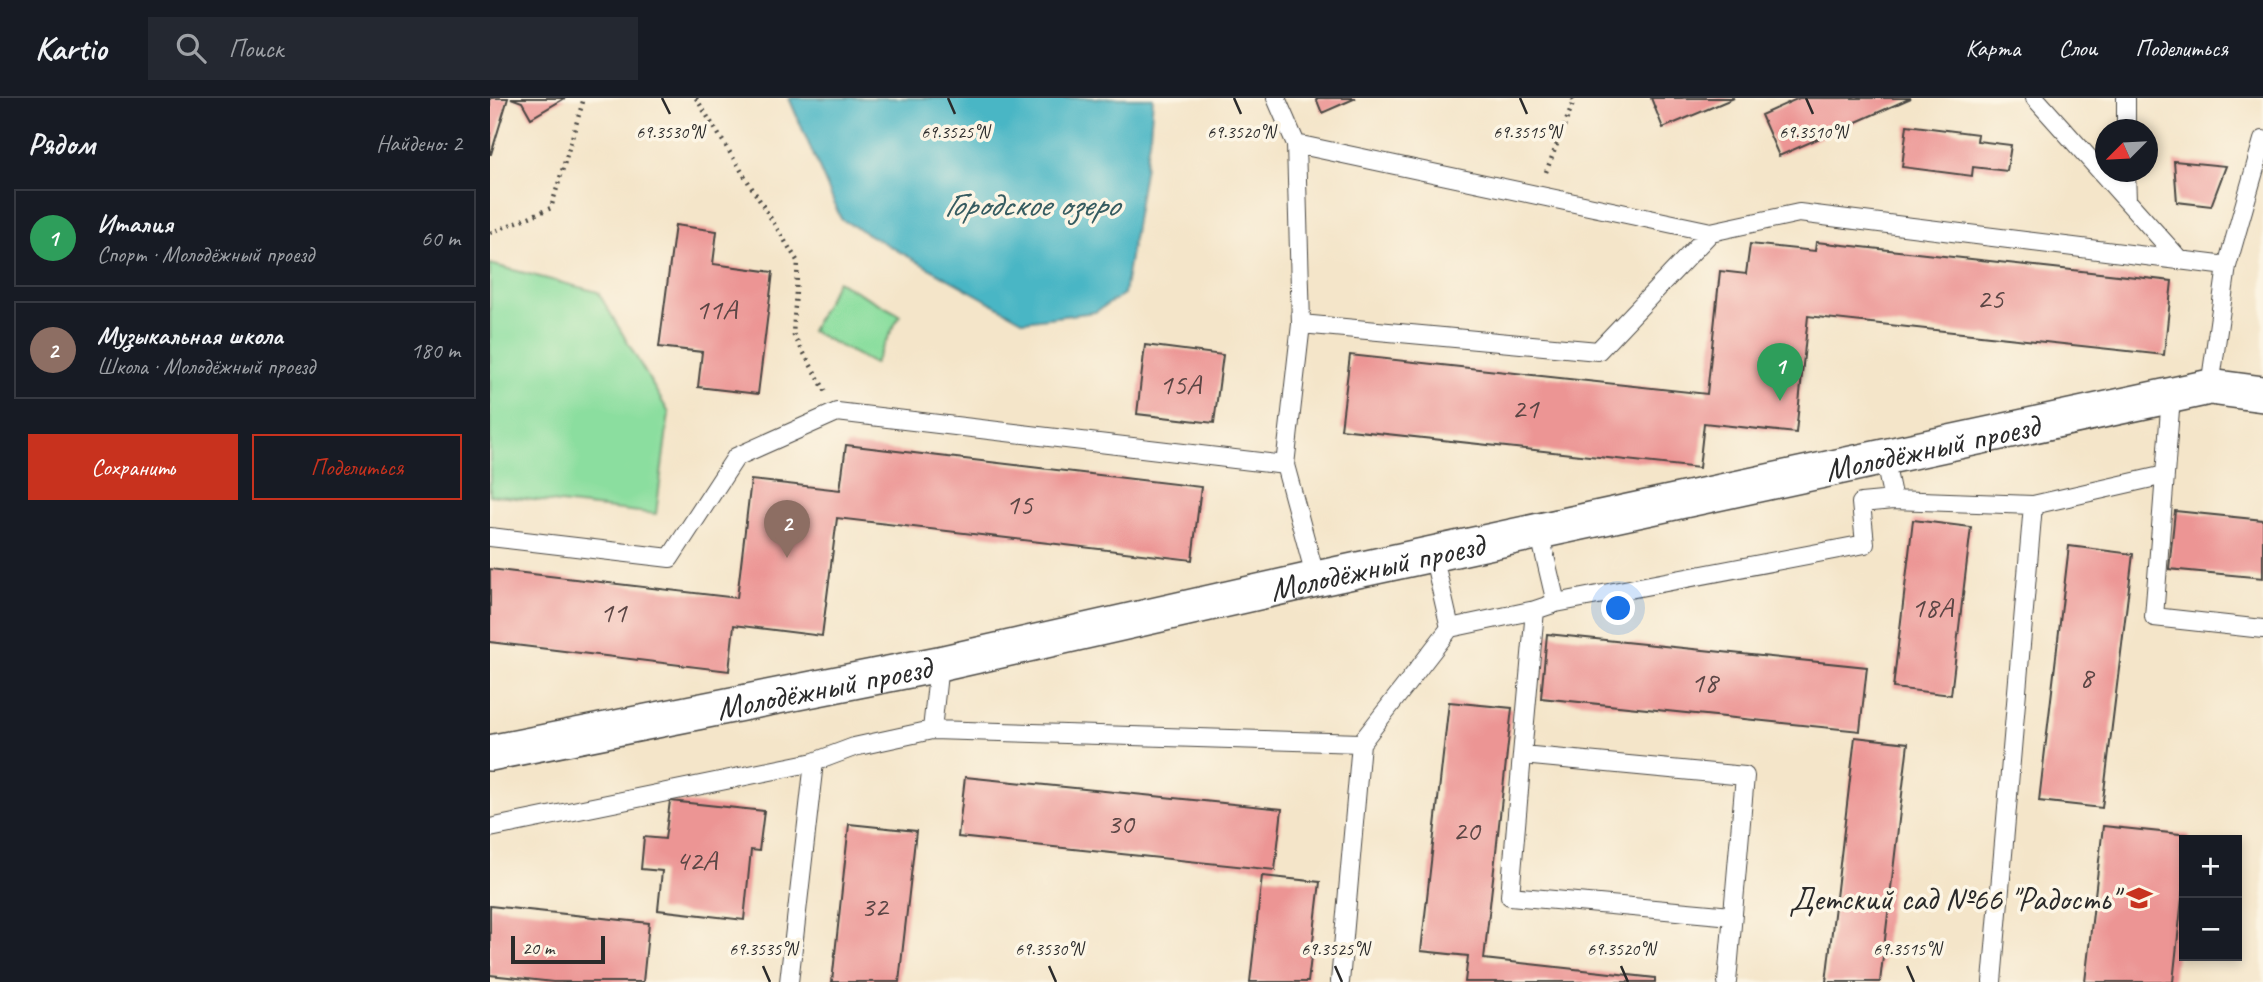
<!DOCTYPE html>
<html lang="ru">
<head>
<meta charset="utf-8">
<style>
	:root { --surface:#171b24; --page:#242831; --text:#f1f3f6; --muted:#9ea1a6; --line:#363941; --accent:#c8321e }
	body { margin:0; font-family:Caveat,sans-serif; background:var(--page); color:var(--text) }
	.controls { position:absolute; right:21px; bottom:21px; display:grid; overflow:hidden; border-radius:0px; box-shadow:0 4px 10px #0003 }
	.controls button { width:63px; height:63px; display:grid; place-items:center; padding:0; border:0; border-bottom:2px solid var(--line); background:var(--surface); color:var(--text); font:35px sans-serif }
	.compass { position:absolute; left:1605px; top:21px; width:63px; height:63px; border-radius:50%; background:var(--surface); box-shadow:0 4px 10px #0003; rotate:246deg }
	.scale { position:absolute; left:21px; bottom:18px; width:94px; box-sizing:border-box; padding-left:7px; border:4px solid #2b2b2b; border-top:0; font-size:19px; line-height:24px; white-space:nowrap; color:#2b2b2b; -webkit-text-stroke:5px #fcf5e5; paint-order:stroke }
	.you { position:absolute; left:1129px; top:511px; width:24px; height:24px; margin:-18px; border:5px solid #fff; border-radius:50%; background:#1a73e8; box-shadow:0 0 0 10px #1a73e833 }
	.badge { display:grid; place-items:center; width:46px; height:46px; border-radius:50%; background:var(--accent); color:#fff; font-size:23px; font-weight:700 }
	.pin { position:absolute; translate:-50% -58px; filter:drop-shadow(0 2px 4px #0008) }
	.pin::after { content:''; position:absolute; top:37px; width:24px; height:21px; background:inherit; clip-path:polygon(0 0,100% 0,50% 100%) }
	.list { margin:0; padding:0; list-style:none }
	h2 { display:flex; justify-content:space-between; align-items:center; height:91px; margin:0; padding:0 28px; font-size:30px }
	h2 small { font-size:23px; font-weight:400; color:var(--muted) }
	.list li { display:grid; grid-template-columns:46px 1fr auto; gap:21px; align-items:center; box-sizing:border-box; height:98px; margin:0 14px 14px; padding:0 14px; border:2px solid var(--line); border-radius:0px }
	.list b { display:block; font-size:26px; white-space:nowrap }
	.list p { margin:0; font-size:23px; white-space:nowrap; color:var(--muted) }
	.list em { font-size:23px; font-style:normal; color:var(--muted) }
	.actions { display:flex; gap:14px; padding:21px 28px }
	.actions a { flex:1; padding:16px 0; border:2px solid var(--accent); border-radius:0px; text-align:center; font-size:24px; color:var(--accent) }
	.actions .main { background:var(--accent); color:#fff }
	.icon { flex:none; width:38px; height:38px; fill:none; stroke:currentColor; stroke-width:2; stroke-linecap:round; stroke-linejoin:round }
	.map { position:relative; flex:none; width:1773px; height:884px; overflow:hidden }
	header { display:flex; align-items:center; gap:42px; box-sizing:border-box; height:98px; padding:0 35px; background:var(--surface); border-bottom:2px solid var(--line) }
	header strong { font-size:33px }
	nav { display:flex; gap:38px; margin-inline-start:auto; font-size:24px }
	.search { width:490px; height:63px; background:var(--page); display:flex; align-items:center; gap:18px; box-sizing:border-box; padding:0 24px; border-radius:0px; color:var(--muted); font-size:26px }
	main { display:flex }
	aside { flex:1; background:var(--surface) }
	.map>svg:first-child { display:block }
	.green { fill:#8bde9f; stroke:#5b8465; stroke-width:2 }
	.water { fill:#49b6c5; stroke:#3a7078; stroke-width:2 }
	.building { fill:#ec9594 }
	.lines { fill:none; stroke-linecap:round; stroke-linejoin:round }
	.lane-casing { stroke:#494743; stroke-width:20 }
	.street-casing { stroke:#494743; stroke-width:38 }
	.path { stroke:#494743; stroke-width:4.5; stroke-dasharray:2 5; stroke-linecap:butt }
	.lane { stroke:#fff; stroke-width:18 }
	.street { stroke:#fff; stroke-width:35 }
	.ticks { fill:none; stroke:#2b2b2b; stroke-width:2.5 }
	.labels { text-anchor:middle; stroke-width:7; stroke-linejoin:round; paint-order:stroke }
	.number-label { font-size:30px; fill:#5b4645 }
	.street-label { font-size:33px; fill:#2b2b2b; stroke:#fcf5e5 }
	.poi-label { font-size:33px; fill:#2b2b2b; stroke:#fcf5e5; text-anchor:end }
	.water-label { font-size:35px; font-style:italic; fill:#365c61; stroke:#fcf5e5 }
	.ticks-label { font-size:18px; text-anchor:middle; fill:#2b2b2b; stroke:#fcf5e5; stroke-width:7; stroke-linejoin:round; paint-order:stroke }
</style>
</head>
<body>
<header>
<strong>Kartio</strong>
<div class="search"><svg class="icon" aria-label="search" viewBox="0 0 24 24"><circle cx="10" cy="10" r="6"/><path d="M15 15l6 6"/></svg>Поиск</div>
<nav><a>Карта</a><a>Слои</a><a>Поделиться</a></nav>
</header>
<main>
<aside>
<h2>Рядом<small>Найдено: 2</small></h2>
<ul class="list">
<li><span class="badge" style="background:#2e9e5b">1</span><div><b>Италия</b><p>Спорт · Молодёжный проезд</p></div><em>60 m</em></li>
<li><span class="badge" style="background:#8d6e63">2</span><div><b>Музыкальная школа</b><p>Школа · Молодёжный проезд</p></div><em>180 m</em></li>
</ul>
<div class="actions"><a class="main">Сохранить</a><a>Поделиться</a></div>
</aside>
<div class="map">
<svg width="1773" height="884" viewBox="0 0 1773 884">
	<rect width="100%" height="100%" fill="#fcf5e5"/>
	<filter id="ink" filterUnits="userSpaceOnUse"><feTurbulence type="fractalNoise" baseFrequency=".0143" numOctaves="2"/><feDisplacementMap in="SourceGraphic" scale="14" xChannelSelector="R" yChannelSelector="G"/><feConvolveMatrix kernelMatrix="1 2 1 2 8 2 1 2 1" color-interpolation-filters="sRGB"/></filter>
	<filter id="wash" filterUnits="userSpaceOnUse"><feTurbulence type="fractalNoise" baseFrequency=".00686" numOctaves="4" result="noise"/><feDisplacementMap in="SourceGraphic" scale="28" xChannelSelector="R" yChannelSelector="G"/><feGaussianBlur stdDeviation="1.57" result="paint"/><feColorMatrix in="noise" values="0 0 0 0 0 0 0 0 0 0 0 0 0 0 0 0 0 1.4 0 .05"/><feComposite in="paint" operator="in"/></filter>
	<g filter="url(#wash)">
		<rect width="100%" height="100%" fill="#f4e5c9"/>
		<path class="green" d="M0,166L108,194L179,315L166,416L0,397Z
			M347,183L410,217L384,266L321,233Z"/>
		<path class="water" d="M299,0H663L660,36L634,196L605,214L534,223L351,121Z"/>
		<g id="blocks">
			<path class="building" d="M0,0H18L1,56H0Z
				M21,0H75L41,20L32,4Z
				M826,0H866L832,15Z
				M1161,0H1244L1173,30Z
				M1309,0H1421L1289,58L1271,17Z
				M1417,27L1488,36L1487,43L1521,47L1517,73L1483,69L1482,78L1412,69Z
				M1684,63L1736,68L1721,108L1687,104Z
				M185,127L227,133L223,166L283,174L268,296L208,289L212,254L169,249Z
				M1326,144L1682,183L1674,257L1318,218L1306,335L1214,325L1209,370L851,331L860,257L1217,296L1230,173L1256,176L1260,146L1325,153Z
				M655,247L733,257L724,325L647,316Z
				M356,347L711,389L702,462L347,420L332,538L244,527L239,573L0,544V471L247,500L261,382L350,392Z
				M1685,413L1773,422V480L1679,471Z
				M1423,422L1481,429L1461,597L1403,590Z
				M1579,448L1643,456L1612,710L1549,703Z
				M1057,536L1377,569L1370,633L1051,600Z
				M959,604L1022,610L994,861L1165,880V884H975L978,858L931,853Z
				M1365,639L1418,645L1390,884H1336Z
				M475,679L792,711L785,772L468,739Z
				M180,703L274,713L269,753L261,752L254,822L168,812L172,773L151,771L154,739L175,741Z
				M359,726L426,733L409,884H342Z
				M1613,728L1699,737V742H1694V782L1683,884H1595Z
				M772,778L830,784L818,884H760Z
				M0,808L159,825L153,884H63L0,877Z"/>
		</g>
	</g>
	<g filter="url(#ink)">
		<use href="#blocks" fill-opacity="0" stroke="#494743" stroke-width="2"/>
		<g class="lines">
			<g class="lane-casing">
				<path id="lane" d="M786,0L806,46L811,226
					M1545,0L1690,162
					M1636,0V32
					M806,46L1221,134
					M1636,74L1637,103
					M1720,289L1737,168L1773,42
					M1394,359L1403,402L1543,407
					M1675,377L1664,519L1773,531
					M0,439L180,460L246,359L347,314L795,367
					M943,456L960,530L1045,512L1066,505L1049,433
					M826,481L795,367L811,226L1108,253L1221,134L1309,115L1737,168
					M1066,505L1375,446L1371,405L1403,402
					M1045,512L1032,657L1255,678L1237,884
					M449,566L442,632L871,645L850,884
					M871,645L960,530
					M1032,657L1020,798L1242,818
					M0,730L324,664
					M299,884L324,664L364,649L442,632
					M1502,884L1543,407L1675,377L1681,298"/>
			</g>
			<g class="street-casing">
				<g id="street">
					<path id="s1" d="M0,655L449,566L826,481L1720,289L1773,296"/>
				</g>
			</g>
			<path class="path" d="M206,0L308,164L303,236L336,294
				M1056,74L1084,3L1082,0
				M0,135L61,110L94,0"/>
			<use href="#lane" class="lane"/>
			<use href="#street" class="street"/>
		</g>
	</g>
	<path class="ticks" d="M172,0L180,16M458,0L465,16M744,0L751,16M1030,0L1037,16M1316,0L1323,16M273,868L280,884M559,868L566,884M845,868L852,884M1131,868L1138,884M1417,868L1424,884"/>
	<defs>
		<g id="school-bare" transform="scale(2.1)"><path d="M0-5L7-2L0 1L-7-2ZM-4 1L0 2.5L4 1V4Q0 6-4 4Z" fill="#c8321e" stroke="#fcf5e5" stroke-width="2.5" paint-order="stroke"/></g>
	</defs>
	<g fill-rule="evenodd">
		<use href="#school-bare" x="1649" y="800"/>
	</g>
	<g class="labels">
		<g class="number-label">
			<text x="1500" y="210">25</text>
			<text x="226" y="221">11А</text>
			<text x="690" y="296">15А</text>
			<text x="1035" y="320">21</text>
			<text x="529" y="416">15</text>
			<text x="1442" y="519">18А</text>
			<text x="123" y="524">11</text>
			<text x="1596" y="589">8</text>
			<text x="1214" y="594">18</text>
			<text x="630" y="735">30</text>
			<text x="976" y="742">20</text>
			<text x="206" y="772">42А</text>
			<text x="384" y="818">32</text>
		</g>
		<g class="street-label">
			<text dy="12" stroke="none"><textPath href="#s1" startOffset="1474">Молодёжный проезд</textPath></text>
			<text dy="12" stroke="none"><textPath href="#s1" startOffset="906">Молодёжный проезд</textPath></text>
			<text dy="12" stroke="none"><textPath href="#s1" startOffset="340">Молодёжный проезд</textPath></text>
		</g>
		<g class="poi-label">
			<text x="1628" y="812">Детский сад №66 "Радость"</text>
		</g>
		<g class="water-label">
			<text x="541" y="118">Городское озеро</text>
		</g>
	</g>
	<g class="ticks-label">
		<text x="180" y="40">69.3530°N</text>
		<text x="465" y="40">69.3525°N</text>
		<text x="751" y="40">69.3520°N</text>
		<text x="1323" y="40">69.3510°N</text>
		<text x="1037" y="40">69.3515°N</text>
		<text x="273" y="857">69.3535°N</text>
		<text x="559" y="857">69.3530°N</text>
		<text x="845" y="857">69.3525°N</text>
		<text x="1131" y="857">69.3520°N</text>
		<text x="1417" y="857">69.3515°N</text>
	</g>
</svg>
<div class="controls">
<button>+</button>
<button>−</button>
</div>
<svg class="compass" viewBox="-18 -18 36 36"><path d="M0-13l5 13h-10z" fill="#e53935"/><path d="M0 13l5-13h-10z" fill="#9ea1a6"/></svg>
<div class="scale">20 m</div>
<div class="you"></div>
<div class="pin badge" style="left:1290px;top:303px;background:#2e9e5b">1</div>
<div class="pin badge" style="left:297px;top:460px;background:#8d6e63">2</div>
</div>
</main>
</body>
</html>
